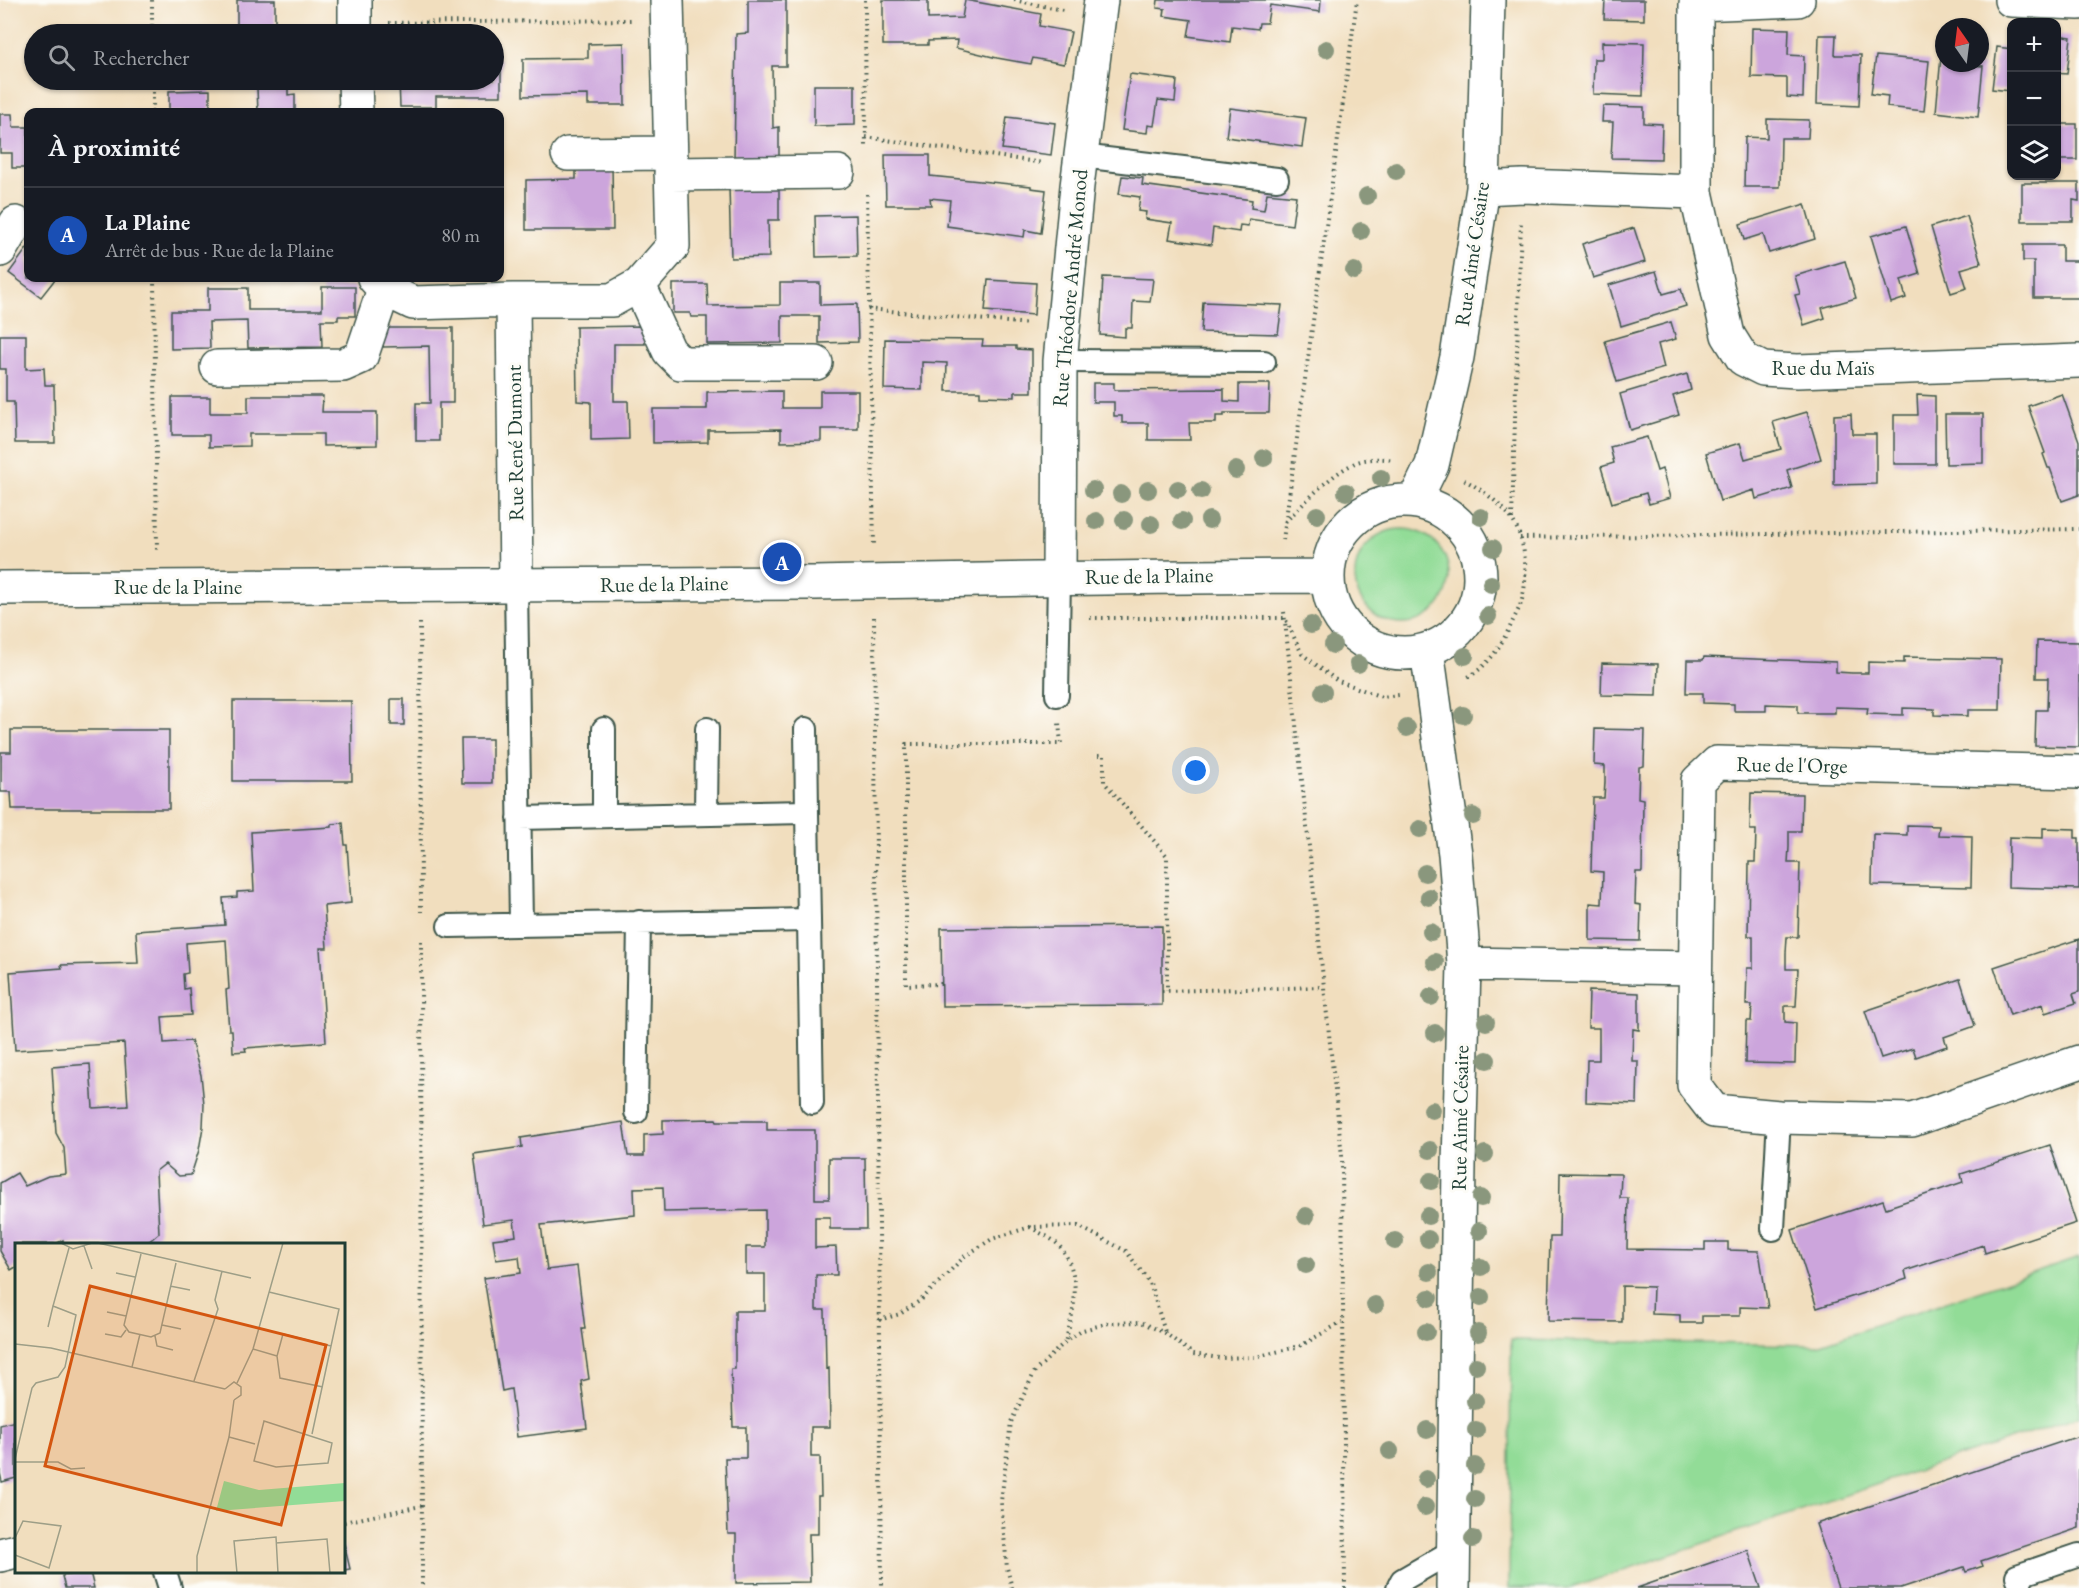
<!DOCTYPE html>
<html lang="fr">
<head>
<meta charset="utf-8">
<style>
	:root { --surface:#171b24; --page:#242831; --text:#f1f3f6; --muted:#9ea1a6; --line:#363941; --accent:#0b8043 }
	body { margin:0; font-family:"EB Garamond",serif; background:var(--page); color:var(--text) }
	.controls { position:absolute; right:18px; top:18px; display:grid; overflow:hidden; border-radius:12px; box-shadow:0 2px 4px #0004 }
	.controls button { width:54px; height:54px; display:grid; place-items:center; padding:0; border:0; border-bottom:2px solid var(--line); background:var(--surface); color:var(--text); font:30px sans-serif }
	.compass { position:absolute; left:1935px; top:18px; width:54px; height:54px; border-radius:50%; background:var(--surface); box-shadow:0 2px 4px #0004; rotate:346deg }
	.you { position:absolute; left:1196px; top:771px; width:21px; height:21px; margin:-15px; border:4px solid #fff; border-radius:50%; background:#1a73e8; box-shadow:0 0 0 9px #1a73e833 }
	.badge { display:grid; place-items:center; width:39px; height:39px; border-radius:50%; background:var(--accent); color:#fff; font-size:20px; font-weight:700 }
	.pin { position:absolute; translate:-50% -50%; border:3px solid #fff; box-shadow:0 2px 6px #0006 }
	.list { margin:0; padding:0; list-style:none }
	h2 { display:flex; justify-content:space-between; align-items:center; height:78px; margin:0; padding:0 24px; font-size:26px }
	h2 small { font-size:20px; font-weight:400; color:var(--muted) }
	.list li { display:grid; grid-template-columns:39px 1fr auto; gap:18px; align-items:center; box-sizing:border-box; height:96px; padding:0 24px; border-top:2px solid var(--line) }
	.list b { display:block; font-size:22px; white-space:nowrap }
	.list p { margin:0; font-size:20px; white-space:nowrap; color:var(--muted) }
	.list em { font-size:20px; font-style:normal; color:var(--muted) }
	.icon { flex:none; width:33px; height:33px; fill:none; stroke:currentColor; stroke-width:2; stroke-linecap:round; stroke-linejoin:round }
	.map { position:relative; flex:none; width:2079px; height:1588px; overflow:hidden }
	.search { position:absolute; background:var(--surface); box-shadow:0 2px 4px #0004; left:24px; top:24px; width:480px; height:66px; display:flex; align-items:center; gap:15px; box-sizing:border-box; padding:0 21px; border-radius:33px; color:var(--muted); font-size:22px }
	.panel { position:absolute; background:var(--surface); box-shadow:0 2px 4px #0004; left:24px; top:108px; width:480px; height:174px; border-radius:12px }
	.map>svg:first-child { display:block }
	.green { fill:#92dc97; stroke:#588c66; stroke-width:1.5 }
	.building { fill:#cca5dc }
	.lines { fill:none; stroke-linecap:round; stroke-linejoin:round }
	.lane-casing { stroke:#3e5549; stroke-width:26 }
	.street-casing { stroke:#3e5549; stroke-width:36 }
	.path { stroke:#3e5549; stroke-width:4; stroke-dasharray:1.5 4.5; stroke-linecap:butt }
	.lane { stroke:#fff; stroke-width:22 }
	.street { stroke:#fff; stroke-width:33 }
	.tree { fill:#8a977d }
	.labels { text-anchor:middle; stroke-width:6; stroke-linejoin:round; paint-order:stroke }
	.street-label { font-size:21px; fill:#1f3d34; stroke:#fdfcf7 }
	.inset-road { fill:none; stroke:#9d9e87; stroke-width:1.5 }
	.view { fill:#d45610; fill-opacity:0.15; stroke:#d45610; stroke-width:3 }
	.inset-edge { fill:none; stroke:#1f3d34; stroke-width:3 }
</style>
</head>
<body>
<div class="map">
<svg width="2079" height="1588" viewBox="0 0 2079 1588">
	<rect width="100%" height="100%" fill="#fdfcf7"/>
	<filter id="ink" filterUnits="userSpaceOnUse"><feTurbulence type="fractalNoise" baseFrequency=".0167" numOctaves="2"/><feDisplacementMap in="SourceGraphic" scale="12" xChannelSelector="R" yChannelSelector="G"/><feConvolveMatrix kernelMatrix="1 2 1 2 8 2 1 2 1" color-interpolation-filters="sRGB"/></filter>
	<filter id="wash" filterUnits="userSpaceOnUse"><feTurbulence type="fractalNoise" baseFrequency=".008" numOctaves="4" result="noise"/><feDisplacementMap in="SourceGraphic" scale="24" xChannelSelector="R" yChannelSelector="G"/><feGaussianBlur stdDeviation="1.35" result="paint"/><feColorMatrix in="noise" values="0 0 0 0 0 0 0 0 0 0 0 0 0 0 0 0 0 1.4 0 .05"/><feComposite in="paint" operator="in"/></filter>
	<g filter="url(#wash)">
		<rect width="100%" height="100%" fill="#f1debe"/>
		<path class="green" d="M1355 576a47 47 0 1 1 94 0a47 47 0 1 1-94 0Z
			M2079,1257V1416L1571,1588H1509L1511,1340L1818,1345Z"/>
		<g id="blocks">
			<path class="building" d="M237,0H275V34H237Z
				M748,0H786V66H772L773,128L779,127V160L734,161L736,34L748,33Z
				M883,0H928V19L962,18L965,0L1041,14L1039,26L1071,32L1064,64L1033,58L1031,64L997,58L956,48L957,40L928,41V45H883Z
				M1158,0H1321L1320,12L1270,5L1267,23H1259L1258,29L1232,26L1230,42L1188,36L1191,20L1164,16L1165,9L1157,8Z
				M1605,0H1644V20L1604,19Z
				M1752,28L1789,29L1788,55L1804,56L1803,98L1787,97V78L1751,77Z
				M1819,35H1836L1835,55H1861L1859,106L1817,104Z
				M2056,35L2071,37L2067,74L2056,73Z
				M1602,42L1644,43L1643,96L1593,94L1594,59H1602Z
				M624,43L625,105H588V95L523,96V59L588,58V44Z
				M1942,45H1944V63L1983,66L1978,117L1936,112Z
				M1997,47L2012,49L2011,91L1992,89Z
				M1876,56L1929,61L1924,111L1887,107L1888,96L1871,94Z
				M494,59H501V96H436V107H400L399,80H494Z
				M1130,74L1177,80L1175,102L1158,100L1154,126L1148,125L1147,133L1122,130Z
				M251,80H288V95L295,94V112H258L257,88H251Z
				M814,85H855V125L814,126Z
				M210,90V112H169V91Z
				M1603,106L1644,107V123L1662,124L1661,159L1611,158L1613,122H1602Z
				M1230,108L1306,118L1302,147L1226,137Z
				M2056,109H2062V124H2077V160H2056Z
				M0,114H12L13,127H28V168H12V153H0Z
				M1007,117L1055,123L1051,155L1002,149Z
				M1767,119L1809,120L1808,138H1781L1780,187H1744L1745,137L1767,138Z
				M885,155H930V176L1031,186V188L1046,190L1041,233L1025,230L1024,237L947,226L950,200L930,198L931,205H886Z
				M612,164L613,230H526V180L576,179V165Z
				M1122,176L1143,178L1142,185L1252,200L1251,208L1264,210L1267,193L1296,196L1292,225L1249,219L1248,226L1240,225L1239,232L1213,228L1211,245L1169,239L1172,223L1145,219L1146,212L1138,211L1140,197L1119,194Z
				M2022,183H2079V201L2073,200V221H2022Z
				M779,186V220H768L769,257L731,258L729,187Z
				M1805,204L1815,239L1769,253L1763,234L1744,240L1740,224Z
				M856,215L857,256L816,257L815,216Z
				M1967,216L1981,263L1961,269L1967,288L1951,293L1931,227Z
				M1906,226L1920,274L1901,280L1906,298L1891,303L1871,236Z
				M1634,228L1645,262L1593,278L1582,244Z
				M2023,245H2062V261H2079V298H2034V261H2023Z
				M28,247V278H56L41,297L9,273Z
				M1845,261L1856,298L1822,308L1825,318L1804,325L1795,295L1800,294L1795,276Z
				M1656,271L1663,294L1681,289L1686,306L1621,326L1609,285Z
				M1103,277L1153,279L1150,302L1133,301L1132,328H1125V337L1100,335Z
				M988,280L1036,283L1034,315L985,311Z
				M780,283H820V305L857,304L858,342L819,343V316H782V343L707,344V317H691L690,313H673V284H707L708,306L780,305Z
				M322,287H355V316H338V320H321L322,347L248,348L247,321L209,322L210,348L171,349V311H208V288H248V310H322Z
				M1203,302L1282,305L1278,334L1201,332Z
				M1671,322L1676,339L1658,344L1664,368L1617,382L1605,341Z
				M645,326V344H614V401H628L629,439L591,440V402L577,401L576,327Z
				M383,328H453V403H439V441H416V403H430L429,346L383,347Z
				M0,335H26V369L44,368L45,385H54L55,443H15L14,402H6V369H0Z
				M885,339L983,340L982,346H1016V349L1032,350V392H1015V397L980,396V391H946L947,363L922,362V390L884,389Z
				M1687,374L1691,390L1673,396L1679,415L1630,430L1620,394Z
				M1093,383H1114V390L1224,389V401L1239,402V384H1270L1269,413H1224V416H1216V423H1189L1190,440H1148V423H1122V416H1114V402H1093Z
				M782,391V408H820V391H858V429H821V441L781,442V429L708,430V442L653,443V409H707V392Z
				M2062,394L2079,441V495L2062,501L2050,468H2048L2043,454L2045,453L2028,406Z
				M1917,395L1935,396V464H1894V415H1918Z
				M248,396H323L322,412H377V445L323,446V434H249V446L209,447V435H172V397H210V413H248Z
				M1807,412L1821,459L1787,470L1792,488L1756,499L1754,490L1720,501L1706,453L1740,443L1745,459L1781,449L1773,422Z
				M1851,414L1852,434H1876V484L1834,485V415Z
				M1945,414H1983V463L1946,464Z
				M1647,437L1657,471L1662,469L1670,498L1649,504L1646,493L1612,503L1601,467L1614,463L1610,447Z
				M2037,641L2079,642V747L2035,746L2036,710H2047L2048,678H2036Z
				M1704,657L1836,662V672L1852,673H1868V662L1904,663V657L2001,659L2000,710H1968V716L1934,715V709L1903,708V715L1867,714L1868,708L1835,707V713H1798V705L1766,704V711H1734V704L1703,703V693H1686L1687,660H1703Z
				M1602,663L1658,664L1657,696L1601,695Z
				M391,699H404V725H391Z
				M233,701H351L352,781H233Z
				M1595,729L1645,730L1644,766L1639,767L1638,798L1643,799L1642,872H1636L1635,904L1641,905L1640,941L1590,940V903L1602,904L1603,872L1591,871L1593,798H1604L1605,782V766L1594,765Z
				M11,730H169V809H12L11,792H1V752H11Z
				M461,739H492V783H462Z
				M1751,793L1802,794L1801,831H1789V847L1788,863H1800L1798,937H1787L1786,953V969H1798L1796,1006H1785V1022L1796,1023L1795,1064L1745,1063L1746,1021H1751L1752,1005H1746L1747,968H1753V936H1748L1749,862H1755L1756,830H1750Z
				M343,823L345,845H347L351,903L324,906L327,948H320L326,1042L245,1048L246,1051L233,1052L232,1030H229L226,990L229,989L226,940L186,943L188,973L183,974L184,989L189,988L191,1015L162,1017L164,1043L191,1041L201,1075L204,1104L203,1127L199,1150L191,1175L179,1176L165,1164L156,1171L159,1233L146,1244H64L63,1240L56,1244H16V1267L11,1270L0,1251V1183L17,1173L25,1186L48,1176L66,1174L64,1148L56,1133L52,1067L90,1064L93,1108L128,1106L124,1043L15,1050L10,972L62,968L61,965L138,963L136,931L225,925L223,898L237,897V892L254,891L251,832L332,827V824Z
				M1907,825L1939,826L1938,835L1972,836L1971,887L1872,885L1873,834L1907,835Z
				M2043,828L2075,829V838H2079V889L2008,887L2009,837L2043,838Z
				M1162,926V1005L942,1006L941,928Z
				M2079,939V992L2073,994L2076,1003L2045,1013L2043,1004L2010,1015L1994,967Z
				M1960,979L1975,1026L1944,1037L1947,1046L1916,1057L1913,1048L1881,1058L1865,1011Z
				M1589,991L1639,993V1030L1633,1029L1632,1061H1638L1637,1104L1586,1102L1587,1060H1599V1028H1588Z
				M716,1119L717,1121H767V1130H815V1199H829V1158H865L866,1229H830V1217H815V1248L836,1247L837,1275H816V1310H825L826,1369L829,1368L830,1427H811V1457H820L821,1496H818V1534H809L810,1582L736,1583V1534H728L725,1458H746V1427H733L731,1369H735V1311H765V1274H746V1247H765V1210L664,1212L663,1187L634,1188L635,1215L541,1225L547,1270L577,1266L585,1329H582L589,1379L581,1381L587,1428L517,1437L511,1389L502,1391L484,1278L521,1273L519,1257L496,1260L493,1239L516,1236L514,1220L483,1224L474,1154L522,1147L521,1138L623,1122L628,1156H644V1135L663,1134V1120Z
				M2050,1145L2076,1223L1985,1253L1983,1245L1905,1271L1907,1279L1817,1308L1792,1230L1883,1200L1886,1208L1963,1182L1961,1174Z
				M1560,1173L1621,1174L1620,1198H1628L1627,1249L1705,1250V1242H1728V1250L1759,1251L1768,1308L1740,1307V1316H1702V1323H1680V1315L1652,1314L1653,1287L1622,1286V1322L1548,1321L1550,1237H1559Z
				M16,1421V1478L2,1482L0,1473V1425Z
				M2079,1436V1528L1981,1561L1983,1566L1966,1572L1964,1567L1901,1588H1838L1816,1524Z
				M344,1544L350,1569L344,1570Z
				M1748,1550L1761,1588H1637Z
				M81,1572H90L94,1588H65L62,1576Z"/>
		</g>
	</g>
	<g filter="url(#ink)">
		<use href="#blocks" fill-opacity="0" stroke="#3e5549" stroke-width="1.5"/>
		<g class="lines">
			<g class="lane-casing">
				<path id="lane" d="M1081,156L1277,179
					M1060,361L1264,362
					M516,586L521,924
					M1057,695L1059,577
					M604,729V816
					M806,729L807,812
					M706,814L707,729
					M809,920L812,1103
					M449,926L809,920L807,812L519,818
					M636,1112L639,922
					M1773,1229L1779,1117
					M165,1572L170,1588
					M1398,1588L1402,1580L1454,1550
					M2021,1588L2017,1576L2079,1555"/>
			</g>
			<g class="street-casing">
				<path id="street" d="M355,0V34
					M1798,0L1696,4V192L1728,335L1743,359L1763,369L1797,371L2079,361
					M2011,0L2079,3
					M355,80L356,112
					M568,154L670,153
					M671,174L838,172
					M1483,188L1522,186L1696,192
					M0,250L16,223
					M374,278L384,289L413,303L513,300H612L639,285L673,246L667,0
					M639,285L669,351L681,363H816
					M513,300L516,586
					M217,367L343,365L361,357L384,289
					M1415,500L1432,465L1457,357L1483,188L1488,0
					M1328 577a76 76 0 1 1 152 0a76 76 0 1 1-152 0Z
					M1059,577L1060,361L1077,186L1101,0
					M0,588C269,587 538,586 807,583C980,580 1154,576 1327,576
					M1427,650L1455,854L1464,964L1459,1165L1453,1588
					M2079,772L1717,763L1698,781L1694,1085L1714,1111L1779,1117L1912,1120L2079,1062
					M1464,964L1695,968
					M0,1555L16,1551"/>
			</g>
			<path class="path" d="M152,0V34
				M865,0L866,150
				M1014,0L1063,10
				M389,23L633,20
				M153,80V112
				M866,137L1043,163
				M867,194L874,546
				M154,278L157,551
				M868,309L1029,324
				M1464,480C1480,488 1503,505 1513,521C1527,544 1529,581 1520,606C1517,613 1513,620 1510,627C1500,647 1487,668 1466,678
				M1512,519L1521,220
				M1285,522C1306,502 1327,477 1353,464C1363,458 1383,458 1394,460
				M1520,538L2079,529
				M1283,540L1357,0
				M1284,612L1342,1156L1345,1588
				M874,617L882,1588
				M1090,618H1285L1302,654L1336,680L1382,697L1399,695
				M420,623L421,912
				M1098,756H1104V782L1167,856V991
				M421,941L422,1588
				M941,984L906,985V744H1061L1059,723
				M1162,991L1324,987
				M1030,1227C1039,1233 1055,1239 1061,1248C1083,1278 1074,1311 1065,1342
				M879,1320L900,1314L921,1300L965,1256L992,1239L1030,1227L1078,1226L1126,1251L1150,1283L1165,1332
				M344,1522L421,1506
				M1012,1588L1007,1568L1001,1501L1011,1422L1035,1371L1065,1342L1083,1330L1109,1323L1141,1322L1165,1333L1193,1354L1219,1358L1256,1357L1300,1346L1342,1322"/>
			<use href="#lane" class="lane"/>
			<use href="#street" class="street"/>
		</g>
		<g class="tree">
			<circle cx="1326" cy="49" r="9"/>
			<circle cx="1396" cy="171" r="9"/>
			<circle cx="1367" cy="196" r="9"/>
			<circle cx="1361" cy="231" r="9"/>
			<circle cx="1354" cy="271" r="9"/>
			<circle cx="1264" cy="458" r="9"/>
			<circle cx="1236" cy="470" r="9"/>
			<circle cx="1381" cy="478" r="9"/>
			<circle cx="1178" cy="489" r="9"/>
			<circle cx="1093" cy="490" r="9"/>
			<circle cx="1148" cy="490" r="9"/>
			<circle cx="1201" cy="491" r="9"/>
			<circle cx="1346" cy="492" r="9"/>
			<circle cx="1121" cy="494" r="9"/>
			<circle cx="1317" cy="515" r="9"/>
			<circle cx="1481" cy="517" r="9"/>
			<circle cx="1124" cy="520" r="9"/>
			<circle cx="1209" cy="520" r="9"/>
			<circle cx="1096" cy="521" r="9"/>
			<circle cx="1182" cy="521" r="9"/>
			<circle cx="1151" cy="524" r="9"/>
			<circle cx="1493" cy="548" r="9"/>
			<circle cx="1491" cy="584" r="9"/>
			<circle cx="1488" cy="616" r="9"/>
			<circle cx="1311" cy="625" r="9"/>
			<circle cx="1333" cy="645" r="9"/>
			<circle cx="1465" cy="656" r="9"/>
			<circle cx="1358" cy="664" r="9"/>
			<circle cx="1323" cy="692" r="9"/>
			<circle cx="1463" cy="715" r="9"/>
			<circle cx="1407" cy="728" r="9"/>
			<circle cx="1473" cy="816" r="9"/>
			<circle cx="1420" cy="829" r="9"/>
			<circle cx="1425" cy="873" r="9"/>
			<circle cx="1429" cy="897" r="9"/>
			<circle cx="1431" cy="932" r="9"/>
			<circle cx="1435" cy="962" r="9"/>
			<circle cx="1431" cy="997" r="9"/>
			<circle cx="1486" cy="1022" r="9"/>
			<circle cx="1435" cy="1033" r="9"/>
			<circle cx="1487" cy="1060" r="9"/>
			<circle cx="1432" cy="1110" r="9"/>
			<circle cx="1430" cy="1150" r="9"/>
			<circle cx="1485" cy="1154" r="9"/>
			<circle cx="1431" cy="1181" r="9"/>
			<circle cx="1481" cy="1198" r="9"/>
			<circle cx="1306" cy="1216" r="9"/>
			<circle cx="1428" cy="1216" r="9"/>
			<circle cx="1479" cy="1231" r="9"/>
			<circle cx="1428" cy="1239" r="9"/>
			<circle cx="1395" cy="1241" r="9"/>
			<circle cx="1306" cy="1265" r="9"/>
			<circle cx="1481" cy="1267" r="9"/>
			<circle cx="1429" cy="1272" r="9"/>
			<circle cx="1481" cy="1297" r="9"/>
			<circle cx="1429" cy="1298" r="9"/>
			<circle cx="1375" cy="1305" r="9"/>
			<circle cx="1426" cy="1332" r="9"/>
			<circle cx="1478" cy="1333" r="9"/>
			<circle cx="1476" cy="1366" r="9"/>
			<circle cx="1475" cy="1401" r="9"/>
			<circle cx="1427" cy="1430" r="9"/>
			<circle cx="1476" cy="1430" r="9"/>
			<circle cx="1390" cy="1451" r="9"/>
			<circle cx="1475" cy="1466" r="9"/>
			<circle cx="1426" cy="1479" r="9"/>
			<circle cx="1475" cy="1499" r="9"/>
			<circle cx="1425" cy="1507" r="9"/>
			<circle cx="1473" cy="1539" r="9"/>
		</g>
	</g>
	<g class="labels">
		<g class="street-label">
			<text transform="translate(1472 254) rotate(-82)" y="7">Rue Aimé Césaire</text>
			<text transform="translate(1070 288) rotate(-85)" y="7">Rue Théodore André Monod</text>
			<text x="1823" y="375">Rue du Maïs</text>
			<text transform="translate(515 443) rotate(-91)" y="7">Rue René Dumont</text>
			<text transform="translate(1149 576) rotate(-1)" y="7">Rue de la Plaine</text>
			<text transform="translate(664 584) rotate(-1)" y="7">Rue de la Plaine</text>
			<text x="178" y="594">Rue de la Plaine</text>
			<text transform="translate(1792 765) rotate(1)" y="7">Rue de l'Orge</text>
			<text transform="translate(1460 1118) rotate(-89)" y="7">Rue Aimé Césaire</text>
		</g>
	</g>
	<g transform="translate(15 1243)">
		<rect width="330" height="330" fill="#f1debe"/>
		<path d="M209,238L244,247L330,240V258L201,268Z" fill="#92dc97"/>
		<path class="inset-road" d="M46,0L58,6L77,0M83,0L236,35M69,3L77,26M126,11L109,82L114,89L136,94L145,90L161,20M101,30L120,34M155,43L175,47M254,49L324,66L297,191M92,69L111,73M147,82L166,86M33,84L38,63M90,91L106,94L111,87M140,93L142,103L158,107M0,101L36,105L210,146M238,106L262,113M117,124L125,91M179,138L203,66L200,57L207,28M222,140L238,106L268,0M308,144L265,135L262,113L268,91L316,103M210,146L219,139L226,144V152L219,157M249,178L317,200L313,220L261,224L239,218ZM214,194L240,201M0,216L17,145L21,140L43,134L50,124L61,72L38,63L54,5M0,219H43L56,226L70,225M0,295L8,278L46,283L34,325L0,312M261,300L312,296L315,330M182,330V313L214,194L219,157M222,330L219,298L261,294L263,330"/>
		<path class="view" d="M75,43L311,102L266,282L30,223Z"/>
		<rect width="330" height="330" class="inset-edge"/>
	</g>
</svg>
<div class="controls">
<button>+</button>
<button>−</button>
<button><svg class="icon" aria-label="layers" viewBox="0 0 24 24"><path d="M12 4l9 5-9 5-9-5zM3 14l9 5 9-5"/></svg></button>
</div>
<svg class="compass" viewBox="-18 -18 36 36"><path d="M0-13l5 13h-10z" fill="#e53935"/><path d="M0 13l5-13h-10z" fill="#9ea1a6"/></svg>
<div class="you"></div>
<div class="pin badge" style="left:782px;top:562px;background:#1a4fb4">A</div>
<div class="search"><svg class="icon" aria-label="search" viewBox="0 0 24 24"><circle cx="10" cy="10" r="6"/><path d="M15 15l6 6"/></svg>Rechercher</div>
<section class="panel">
<h2>À proximité<small></small></h2>
<ul class="list">
<li><span class="badge" style="background:#1a4fb4">A</span><div><b>La Plaine</b><p>Arrêt de bus · Rue de la Plaine</p></div><em>80 m</em></li>
</ul>
</section>
</div>
</body>
</html>
